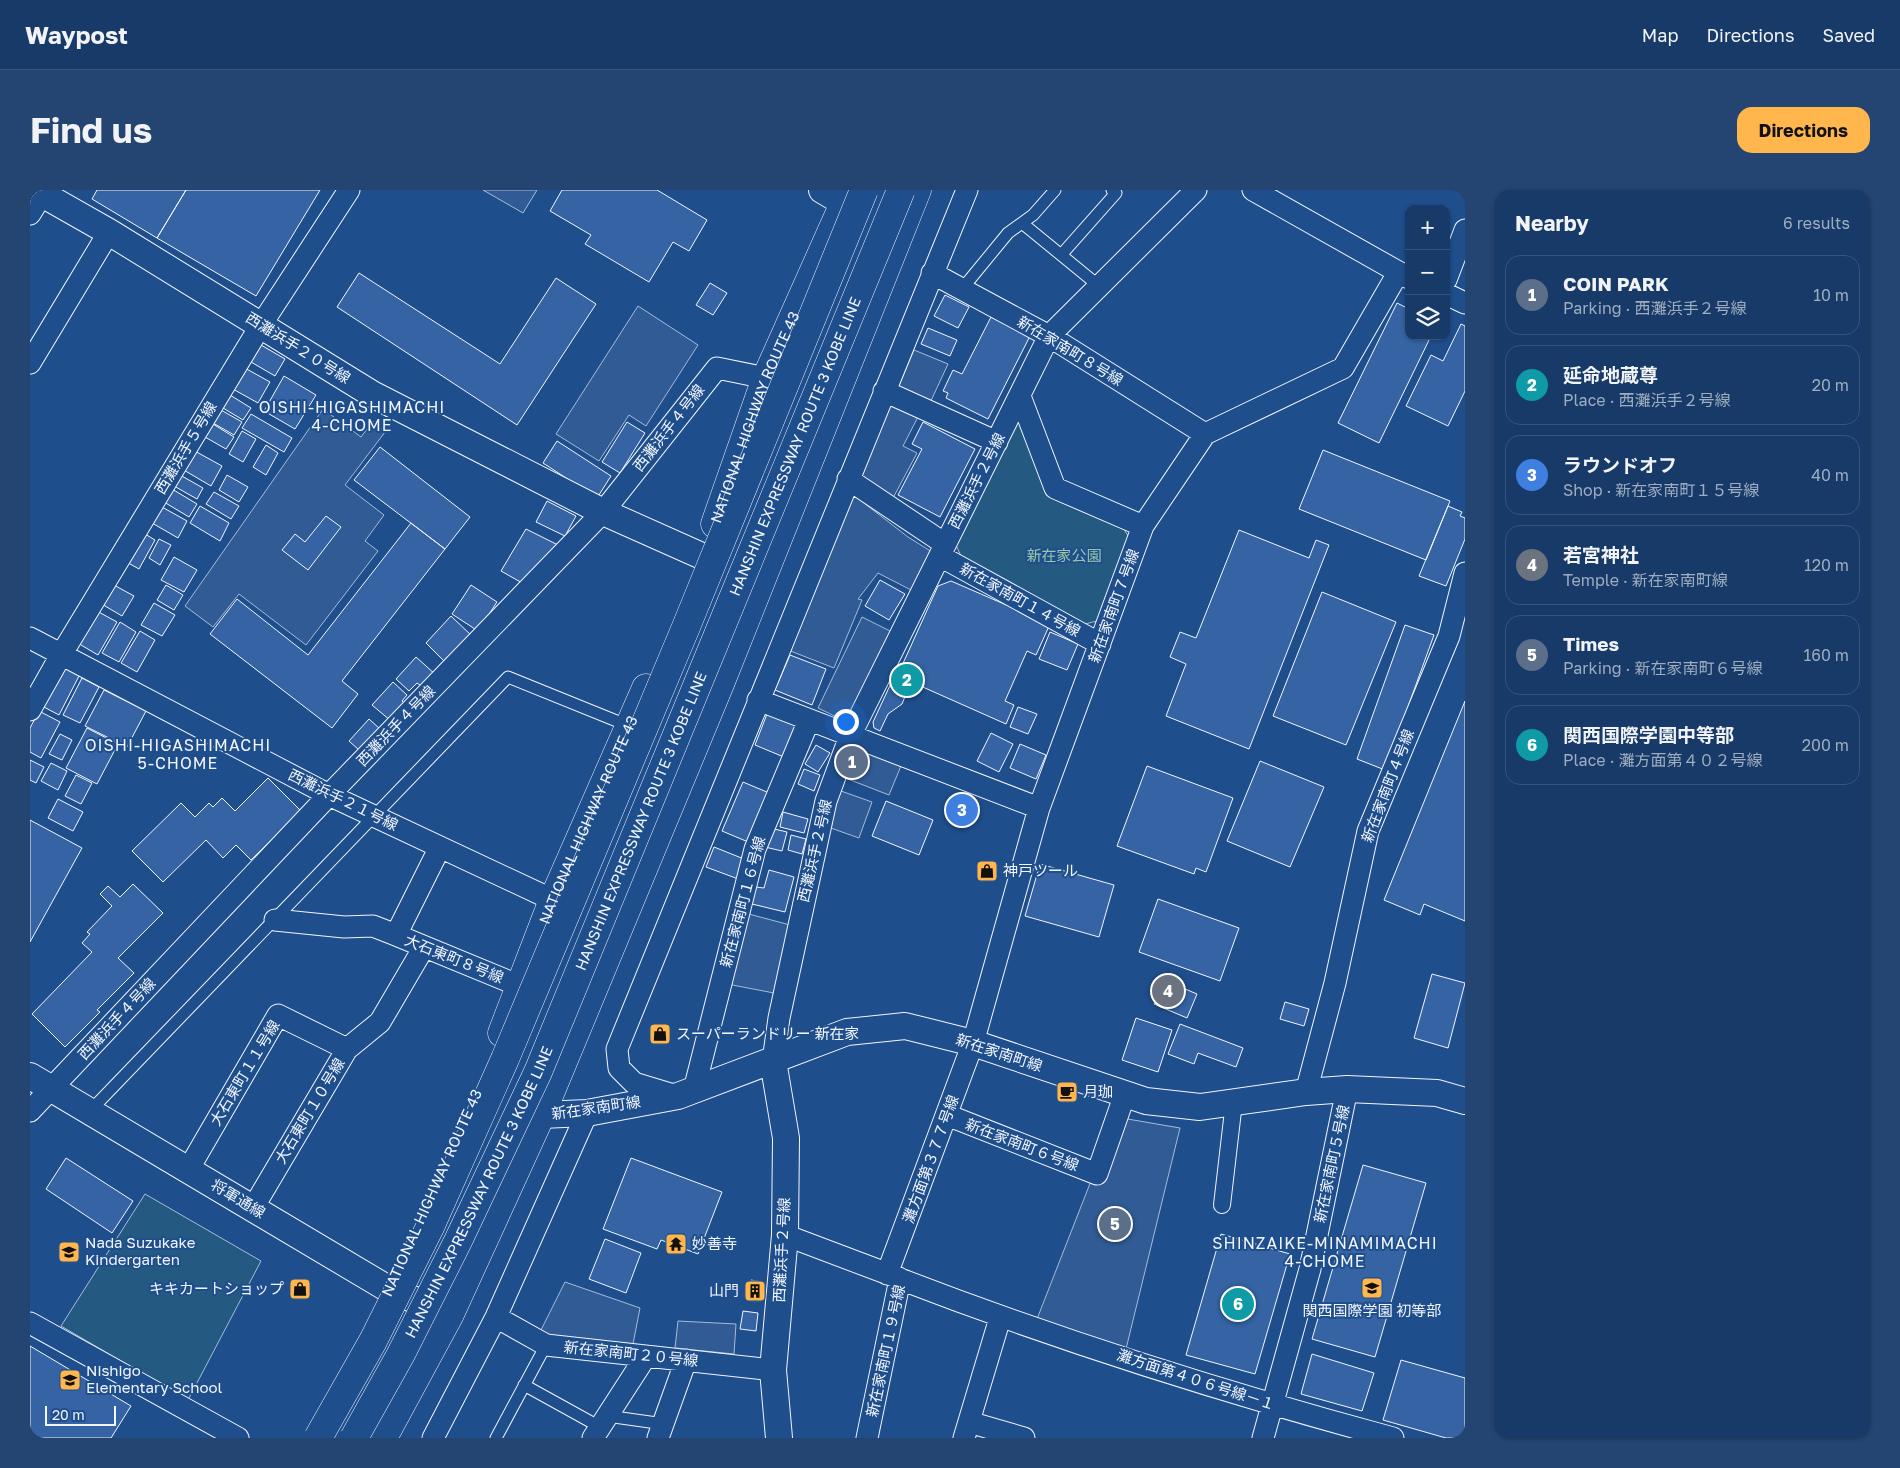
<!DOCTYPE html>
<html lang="en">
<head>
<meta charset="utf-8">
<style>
	:root { --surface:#173a69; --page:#244571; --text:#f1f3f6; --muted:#9eadc0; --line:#36547d; --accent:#ffb74d }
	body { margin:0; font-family:"Golos Text","Noto Sans JP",sans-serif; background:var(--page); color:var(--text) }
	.controls { position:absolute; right:15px; top:15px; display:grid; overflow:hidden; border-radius:10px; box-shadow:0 1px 4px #0004 }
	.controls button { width:45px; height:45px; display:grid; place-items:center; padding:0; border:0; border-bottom:1px solid var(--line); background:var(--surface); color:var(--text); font:25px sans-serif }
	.scale { position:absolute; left:15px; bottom:12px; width:71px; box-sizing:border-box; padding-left:5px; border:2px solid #f2f6ff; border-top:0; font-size:14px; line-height:18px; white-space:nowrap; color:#f2f6ff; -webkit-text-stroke:4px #1f4e8c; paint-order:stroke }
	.you { position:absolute; left:815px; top:531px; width:18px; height:18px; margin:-12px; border:4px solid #fff; border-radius:50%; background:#1a73e8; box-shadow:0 0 0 8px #1a73e833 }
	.badge { display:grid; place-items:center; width:32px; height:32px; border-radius:50%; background:var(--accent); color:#fff; font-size:16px; font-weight:700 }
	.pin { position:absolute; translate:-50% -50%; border:2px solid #fff; box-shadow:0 1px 5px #0006 }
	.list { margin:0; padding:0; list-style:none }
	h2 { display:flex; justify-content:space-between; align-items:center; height:65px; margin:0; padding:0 20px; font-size:21px }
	h2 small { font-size:16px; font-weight:400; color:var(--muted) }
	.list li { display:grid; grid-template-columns:32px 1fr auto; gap:15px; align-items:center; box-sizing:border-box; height:80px; margin:0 10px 10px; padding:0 10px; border:1px solid var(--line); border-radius:15px }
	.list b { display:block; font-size:19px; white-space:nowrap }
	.list p { margin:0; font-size:16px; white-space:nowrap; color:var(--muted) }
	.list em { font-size:16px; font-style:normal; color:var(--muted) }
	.icon { flex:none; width:28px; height:28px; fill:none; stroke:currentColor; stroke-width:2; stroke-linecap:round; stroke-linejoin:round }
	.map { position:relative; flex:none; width:1435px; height:1248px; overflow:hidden; border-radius:15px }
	header { display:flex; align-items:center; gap:30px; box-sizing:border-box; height:70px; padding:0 25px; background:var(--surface); border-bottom:1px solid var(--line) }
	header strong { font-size:24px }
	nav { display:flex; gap:28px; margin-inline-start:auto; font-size:18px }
	.intro { display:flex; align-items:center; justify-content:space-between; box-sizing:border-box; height:120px; padding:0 30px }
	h1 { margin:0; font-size:35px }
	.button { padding:12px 22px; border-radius:15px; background:var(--accent); color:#111; font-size:18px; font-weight:700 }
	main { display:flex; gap:30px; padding:0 30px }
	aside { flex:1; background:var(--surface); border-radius:15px; box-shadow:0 1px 4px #0004 }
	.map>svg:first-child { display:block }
	.green { fill:#245a82; stroke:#a8bbd7 }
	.parking { fill:#305b95; stroke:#a8bbd7 }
	.building { fill:#3563a3; stroke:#f2f6ff }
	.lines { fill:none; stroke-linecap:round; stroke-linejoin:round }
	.service-casing { stroke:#f2f6ff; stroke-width:13 }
	.pedestrian-casing { stroke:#f2f6ff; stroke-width:18 }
	.minor-casing { stroke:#f2f6ff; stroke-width:23 }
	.tertiary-casing { stroke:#f2f6ff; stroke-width:28 }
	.trunk-casing { stroke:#f2f6ff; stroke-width:29 }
	.service { stroke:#1f4e8c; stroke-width:11 }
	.pedestrian { stroke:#1f4e8c; stroke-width:16 }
	.minor { stroke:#1f4e8c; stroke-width:21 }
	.tertiary { stroke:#1f4e8c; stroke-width:26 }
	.trunk { stroke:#1f4e8c; stroke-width:28 }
	.motorway-bridge-casing { stroke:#f2f6ff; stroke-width:29; stroke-linecap:butt }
	.motorway-bridge { stroke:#1f4e8c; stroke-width:28 }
	.labels { text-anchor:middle; stroke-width:4; stroke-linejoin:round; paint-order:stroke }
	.street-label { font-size:15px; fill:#f2f6ff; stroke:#1f4e8c }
	.park-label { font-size:15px; fill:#97c8a6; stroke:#1f4e8c }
	.poi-label { font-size:15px; fill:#f2f6ff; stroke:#1f4e8c; text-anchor:start }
	.neighbourhood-label { font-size:16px; letter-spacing:1px; fill:#f2f6ff; stroke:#1f4e8c }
</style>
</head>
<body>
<header>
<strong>Waypost</strong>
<nav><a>Map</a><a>Directions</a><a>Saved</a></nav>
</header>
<div class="intro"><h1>Find us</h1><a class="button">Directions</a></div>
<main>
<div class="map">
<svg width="1435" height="1248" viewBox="0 0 1435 1248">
	<rect width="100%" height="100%" fill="#1f4e8c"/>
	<path class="green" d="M991,220L1020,302L1092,336L1100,349L1067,431L1051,435L932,368L925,353Z
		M115,1004L231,1071L158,1210L31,1136Z"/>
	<path class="parking" d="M453,0H507L493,23Z
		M608,116L668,155L616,236L599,225L569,271L526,244Z
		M884,160L918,174L899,215L868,198Z
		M862,211L890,223L873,256L887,263L863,308L829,287Z
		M293,219L331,247L343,231L355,242L315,295L354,325L335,351L348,361L276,455L209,404L183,437L155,416Z
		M821,303L878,347L902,362L883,401L848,383L828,409L832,410L804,478L758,460Z
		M832,427L862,442L821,529L815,531L788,518Z
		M821,556L873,571L859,605L810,586Z
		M811,601L842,612L829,648L798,637Z
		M715,723L760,735L744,803L697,794Z
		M1086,927L1150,938L1096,1159L1007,1129Z
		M535,1092L610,1118L603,1154L509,1144Z
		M648,1131L706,1134L704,1164L645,1158Z"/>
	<path class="building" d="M67,0H156L127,48L62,9Z
		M156,0H290L226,106L127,48Z
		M532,0H627L677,30L659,61L643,52L619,92L555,54L561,45L520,21Z
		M329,83L470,174L526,88L566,114L487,235L307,117Z
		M680,93L697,103L683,125L666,115Z
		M915,105L939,117L928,138L904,126Z
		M1367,113L1379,119V146H1401L1349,253L1308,233Z
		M961,127L1000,146L958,229L916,208L918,203L913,201L923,180L932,184Z
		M1431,134L1435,136V201L1418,236L1376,216L1401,165L1413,171Z
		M898,138L927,150L920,166L891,154Z
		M231,155L255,169L245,186L221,172Z
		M213,177L240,192L228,213L201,198Z
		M254,186L286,205L265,239L234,221Z
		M200,205L221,218L213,230L193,218Z
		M191,220L212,232L204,245L183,233Z
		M221,224L262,248L254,262L212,238Z
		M597,232L615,243L590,283L572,272Z
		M893,232L945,259L910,327L868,305L892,259L882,254Z
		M183,234L204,247L196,259L175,247Z
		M212,241L226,249L213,272L199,264Z
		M527,251L581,286L567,308L513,273Z
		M236,255L248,263L236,285L223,277Z
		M350,257L440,327L415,359L324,290Z
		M163,260L192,276L181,296L152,279Z
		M1293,260L1420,311L1396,370L1269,319Z
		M150,285L173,298L167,309L144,296Z
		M197,285L218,297L209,312L189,300Z
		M142,299L167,314L159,327L134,312Z
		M184,302L209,316L201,329L176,314Z
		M517,311L546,326L535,346L506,332Z
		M170,316L199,333L190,351L160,333Z
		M1418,316L1432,322L1430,326L1435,328V349L1416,396L1389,386Z
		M132,317L157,331L148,348L122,333Z
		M296,326L311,337L278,380L252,360L265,344L275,352Z
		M381,333L415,359L312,491L328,504L302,538L180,444L207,409L278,465Z
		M496,339L528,355L494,394L471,381Z
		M1209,340L1279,368L1286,350L1299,355L1219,559L1136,526L1156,474L1140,467L1150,442L1166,448Z
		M110,341L125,350L109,379L93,370Z
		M129,349L141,355L130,375L119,368Z
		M144,367L167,380L154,402L131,390Z
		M850,390L875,404L859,430L835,416Z
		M921,391L1020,434L1006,465L997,461L975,511L984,515L976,534L886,494L889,488L870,480L908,396Z
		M82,394L104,406L92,426L70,413Z
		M136,395L153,405L144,420L127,410Z
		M441,395L467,412L448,441L422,424Z
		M1292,402L1366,432L1316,555L1243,526Z
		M124,413L145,425L132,446L111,435Z
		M65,420L87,432L68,465L46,452Z
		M421,426L443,447L417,474L396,453Z
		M90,432L106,442L89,472L72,463Z
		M1375,435L1404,445L1355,580L1327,569Z
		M110,441L125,450L107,482L91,473Z
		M1020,442L1048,454L1037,480L1009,469Z
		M760,465L796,479L782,515L745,500Z
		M386,467L406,485L394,498L387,493L379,501L366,489Z
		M34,476L50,484L29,525L12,516Z
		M52,488L69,497L50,533L33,525Z
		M862,491L878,499L872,514L858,524L850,541L844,538L843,532Z
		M363,492L377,505L372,511L376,515L361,531L342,515Z
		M74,500L116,521L97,557L55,536Z
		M1435,511V731L1394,714L1390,725L1354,710Z
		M988,517L1007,524L998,544L980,537Z
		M9,521L30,532L11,568L0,562V538Z
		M737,524L767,536L761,570L725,555Z
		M339,529L350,539L330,561L319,551Z
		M57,538L88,554L67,594L36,578Z
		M961,543L983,554L969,582L947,571Z
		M30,544L42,550L32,570L19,564Z
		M990,554L1016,565L1006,589L980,578Z
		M786,555L800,563L788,582L775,574Z
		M0,570L14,577L6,593L0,590Z
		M1230,571L1294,597L1260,677L1197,651Z
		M21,573L37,581L28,600L11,591Z
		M1117,576L1203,608L1176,682L1166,678L1164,684L1087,656Z
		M774,579L790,585L784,601L768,594Z
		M46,585L62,593L51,614L35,606Z
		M238,588L271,621L221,670L206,655L193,668L176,650L133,692L102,661L151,613L165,627L179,613L183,617L192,608L205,621Z
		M713,592L744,605L723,654L692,641Z
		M28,609L53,622L43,641L18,628Z
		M856,611L903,630L889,665L842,646Z
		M753,622L778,629L774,643L750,637Z
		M0,630L52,658L0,752Z
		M740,638L757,642L752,661L735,657Z
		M761,645L776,649L772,664L758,660Z
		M684,657L719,671L711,690L676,677Z
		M1010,674L1084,695L1069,747L995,726Z
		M739,680L764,687L755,722L722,714L726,697L734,698Z
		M103,694L133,723L88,768L104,783L67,820L70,822L35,857L2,824L62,762L52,753L60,744L57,742L82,716L70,704L78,696L90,707Z
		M1128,709L1209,738L1190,791L1109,762Z
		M1402,784L1435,793L1418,858L1384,848Z
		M1134,790L1167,804L1157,828L1124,814Z
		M1255,812L1279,819L1274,836L1250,829Z
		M1106,828L1142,840L1128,882L1092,870Z
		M1150,834L1213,858L1206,877L1168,863L1164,874L1138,864Z
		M36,968L103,1011L82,1043L16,999Z
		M601,968L692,1002L668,1064L631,1050L627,1059L573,1039Z
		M1333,975L1396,993L1345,1167L1282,1149Z
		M1191,1044L1260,1064L1225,1184L1156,1165Z
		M575,1049L611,1063L596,1103L559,1089Z
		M721,1090L732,1092L729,1111L718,1109Z
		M713,1121L728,1123L726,1141L710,1139Z
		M0,1156L101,1216L81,1248H0Z
		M1282,1164L1344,1183L1332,1221L1271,1204Z
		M1371,1170L1435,1188V1248H1416L1353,1230Z"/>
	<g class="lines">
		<g class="service-casing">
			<path id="service" d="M992,33L1069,96
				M1032,64L1086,3L1082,0
				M932,99L978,43L1003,25L1025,0
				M60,921L478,487L599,536
				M494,1195L570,1237
				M577,1226L634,1234
				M466,1248L516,1155"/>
		</g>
		<g class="pedestrian-casing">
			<path id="pedestrian" d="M1192,1015L1204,912"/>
		</g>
		<g class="minor-casing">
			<path id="minor" d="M1223,0L1379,88
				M0,24L15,0
				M902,83L1019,146L1175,244
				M1416,90L1435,40
				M1416,104L1435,113
				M0,173L79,42
				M854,201L967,252
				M990,206L1025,298L1113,336
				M818,289L915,354
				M910,366L1070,454
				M0,448L299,605L523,710
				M728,510L1009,618
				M0,520L31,465L231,135L319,0
				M410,657L366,745L490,796
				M245,730L314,737L343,736L366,745
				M743,871L749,828L796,611L820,546L1019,146L1166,0
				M664,900L725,659L779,530
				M1276,902L1305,793L1338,641L1419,446L1435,383
				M647,906L604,893L589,878L587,859L937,0
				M0,921L299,605L573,322L687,178L736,188
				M917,925L1067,984L1095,904
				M158,980L248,825L317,859
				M223,1018L317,859L350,832L394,757
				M755,1045L869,1088
				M857,1084L943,853L1009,618L1113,336L1175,244L1313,178L1368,83
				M466,1127L516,1155L743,1180
				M0,1133L208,1248
				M939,1232L994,1248
				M403,1248L466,1127L557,923
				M563,1248L616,1166
				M628,1248L656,1170
				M837,1248L870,1089C1031,1151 1196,1203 1363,1248
				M934,1248L970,1128
				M1233,1248L1280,1079L1317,899"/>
		</g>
		<g class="tertiary-casing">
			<path id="tertiary" d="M5,0L79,42L342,204L573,322L674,367
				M792,0L814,13
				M743,871L756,948L755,1045L743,1180L749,1248
				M0,886L360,1100L415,1122
				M511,925L557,923L648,906L817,842L875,836L943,853L1116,911L1170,917L1276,902L1317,899L1407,903L1435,911"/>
		</g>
		<g class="trunk-casing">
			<g id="trunk">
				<path id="s1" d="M685,334L736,188L820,0"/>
				<path id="s2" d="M472,843L523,710L616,498"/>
				<path d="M353,1248L420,1124L511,925L690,494L887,0"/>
			</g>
		</g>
		<use href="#service" class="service"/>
		<use href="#pedestrian" class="pedestrian"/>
		<use href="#minor" class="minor"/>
		<use href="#tertiary" class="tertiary"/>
		<use href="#trunk" class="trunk"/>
		<g class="motorway-bridge-casing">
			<g id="motorway-bridge">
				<path d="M288,1248L343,1151L400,1037L475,869L656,437L834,0"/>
				<path id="s3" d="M324,1248L371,1164L428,1051L508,882L871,0"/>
			</g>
		</g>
		<use href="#motorway-bridge" class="motorway-bridge"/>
	</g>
	<defs>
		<g id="shop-square" transform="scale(1.125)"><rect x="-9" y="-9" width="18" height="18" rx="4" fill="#ffb74d" stroke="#1f4e8c"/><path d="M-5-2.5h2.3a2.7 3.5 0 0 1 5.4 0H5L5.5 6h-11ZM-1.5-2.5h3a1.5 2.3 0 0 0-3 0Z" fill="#111"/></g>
		<g id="cafe-square" transform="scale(1.125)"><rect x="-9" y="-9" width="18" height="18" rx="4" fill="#ffb74d" stroke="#1f4e8c"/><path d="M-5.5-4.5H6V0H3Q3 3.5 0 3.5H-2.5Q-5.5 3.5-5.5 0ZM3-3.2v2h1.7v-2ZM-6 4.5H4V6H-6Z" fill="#111"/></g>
		<g id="temple-square" transform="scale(1.125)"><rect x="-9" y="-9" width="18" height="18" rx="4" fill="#ffb74d" stroke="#1f4e8c"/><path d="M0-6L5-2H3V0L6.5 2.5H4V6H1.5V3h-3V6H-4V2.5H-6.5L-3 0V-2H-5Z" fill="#111"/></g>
		<g id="school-square" transform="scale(1.125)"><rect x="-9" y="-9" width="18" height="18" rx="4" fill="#ffb74d" stroke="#1f4e8c"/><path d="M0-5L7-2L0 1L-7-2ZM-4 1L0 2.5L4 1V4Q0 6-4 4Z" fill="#111"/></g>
		<g id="building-square" transform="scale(1.125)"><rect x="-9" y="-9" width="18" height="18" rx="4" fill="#ffb74d" stroke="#1f4e8c"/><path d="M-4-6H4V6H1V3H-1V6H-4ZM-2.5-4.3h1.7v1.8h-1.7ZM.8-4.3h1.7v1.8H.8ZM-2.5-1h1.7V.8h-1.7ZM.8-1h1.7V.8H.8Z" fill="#111"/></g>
	</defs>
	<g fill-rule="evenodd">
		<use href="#shop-square" x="957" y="681"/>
		<use href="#shop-square" x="630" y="844"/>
		<use href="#cafe-square" x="1037" y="902"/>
		<use href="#temple-square" x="646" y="1054"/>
		<use href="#school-square" x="39" y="1062"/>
		<use href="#school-square" x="1342" y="1098"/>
		<use href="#shop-square" x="270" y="1099"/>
		<use href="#building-square" x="725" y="1101"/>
		<use href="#school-square" x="40" y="1190"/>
	</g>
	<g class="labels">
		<g class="street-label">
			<text transform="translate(268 158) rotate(32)" y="5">西灘浜手２０号線</text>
			<text transform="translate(1040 161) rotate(31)" y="5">新在家南町８号線</text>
			<text dy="5" stroke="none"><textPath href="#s1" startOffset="114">NATIONAL HIGHWAY ROUTE 43</textPath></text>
			<text transform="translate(639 238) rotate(-52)" y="5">西灘浜手４号線</text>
			<text dy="5" stroke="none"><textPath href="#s3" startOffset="1086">HANSHIN EXPRESSWAY ROUTE 3 KOBE LINE</textPath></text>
			<text transform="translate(156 258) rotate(-59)" y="5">西灘浜手５号線</text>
			<text transform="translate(947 291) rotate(-63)" y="5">西灘浜手２号線</text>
			<text transform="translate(990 410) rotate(29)" y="5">新在家南町１４号線</text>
			<text transform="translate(1084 416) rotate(-70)" y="5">新在家南町７号線</text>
			<text transform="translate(366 536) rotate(-46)" y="5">西灘浜手４号線</text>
			<text transform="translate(1358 596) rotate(-69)" y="5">新在家南町４号線</text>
			<text transform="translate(313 610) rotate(26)" y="5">西灘浜手２１号線</text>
			<text dy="5" stroke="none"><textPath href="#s2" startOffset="230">NATIONAL HIGHWAY ROUTE 43</textPath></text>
			<text dy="5" stroke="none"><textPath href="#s3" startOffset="681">HANSHIN EXPRESSWAY ROUTE 3 KOBE LINE</textPath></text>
			<text transform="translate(785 661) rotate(-77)" y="5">西灘浜手２号線</text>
			<text transform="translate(713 712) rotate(-75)" y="5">新在家南町１６号線</text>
			<text transform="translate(424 769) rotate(22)" y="5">大石東町８号線</text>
			<text transform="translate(87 829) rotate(-47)" y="5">西灘浜手４号線</text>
			<text transform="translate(969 863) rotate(18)" y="5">新在家南町線</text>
			<text transform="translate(215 883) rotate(-59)" y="5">大石東町１１号線</text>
			<text transform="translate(566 918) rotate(-8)" y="5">新在家南町線</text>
			<text transform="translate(280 921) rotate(-59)" y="5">大石東町１０号線</text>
			<text transform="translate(992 955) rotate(21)" y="5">新在家南町６号線</text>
			<text transform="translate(901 969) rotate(-70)" y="5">灘方面第３７７号線</text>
			<text transform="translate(1302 974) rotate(-78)" y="5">新在家南町５号線</text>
			<text dy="5" stroke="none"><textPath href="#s3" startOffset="276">HANSHIN EXPRESSWAY ROUTE 3 KOBE LINE</textPath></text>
			<text transform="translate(402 1003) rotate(-66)" y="5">NATIONAL HIGHWAY ROUTE 43</text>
			<text transform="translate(208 1009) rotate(31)" y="5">将軍通線</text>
			<text transform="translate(752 1060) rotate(-87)" y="5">西灘浜手２号線</text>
			<text transform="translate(856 1161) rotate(-78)" y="5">新在家南町１９号線</text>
			<text transform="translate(601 1164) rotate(6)" y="5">新在家南町２０号線</text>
			<text transform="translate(1166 1190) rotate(18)" y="5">灘方面第４０６号線－１</text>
		</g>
		<g class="park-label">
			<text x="1034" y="371">新在家公園</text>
		</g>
		<g class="poi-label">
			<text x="973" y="686">神戸ツール</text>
			<text x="646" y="849">スーパーランドリー 新在家</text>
			<text x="1053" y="907">月珈</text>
			<text x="55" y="1058">Nada Suzukake<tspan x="55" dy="17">Kindergarten</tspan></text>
			<text x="662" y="1059">妙善寺</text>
			<text x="254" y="1104" text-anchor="end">キキカートショップ</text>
			<text x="709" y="1106" text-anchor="end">山門</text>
			<text x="1342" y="1126" text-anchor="middle">関西国際学園 初等部</text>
			<text x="56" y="1186">Nishigo<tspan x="56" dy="17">Elementary School</tspan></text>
		</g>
		<g class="neighbourhood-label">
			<text x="322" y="223">OISHI-HIGASHIMACHI<tspan x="322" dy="18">4-CHOME</tspan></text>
			<text x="148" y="561">OISHI-HIGASHIMACHI<tspan x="148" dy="18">5-CHOME</tspan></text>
			<text x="1295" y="1059">SHINZAIKE-MINAMIMACHI<tspan x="1295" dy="18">4-CHOME</tspan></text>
		</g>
	</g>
</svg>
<div class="controls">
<button>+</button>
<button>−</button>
<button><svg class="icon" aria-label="layers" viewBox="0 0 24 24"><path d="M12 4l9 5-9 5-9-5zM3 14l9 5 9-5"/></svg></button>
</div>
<div class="scale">20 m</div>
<div class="you"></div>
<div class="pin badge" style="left:822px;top:572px;background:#5c6f8a">1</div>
<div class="pin badge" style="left:877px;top:490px;background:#0f9aa8">2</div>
<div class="pin badge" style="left:932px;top:620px;background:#3f7fe0">3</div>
<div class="pin badge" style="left:1138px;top:801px;background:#6b7280">4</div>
<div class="pin badge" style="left:1085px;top:1034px;background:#5c6f8a">5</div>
<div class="pin badge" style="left:1208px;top:1114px;background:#0f9aa8">6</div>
</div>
<aside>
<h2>Nearby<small>6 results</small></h2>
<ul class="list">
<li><span class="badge" style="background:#5c6f8a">1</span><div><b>COIN PARK</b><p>Parking · 西灘浜手２号線</p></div><em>10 m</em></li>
<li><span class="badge" style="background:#0f9aa8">2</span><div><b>延命地蔵尊</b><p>Place · 西灘浜手２号線</p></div><em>20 m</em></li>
<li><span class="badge" style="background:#3f7fe0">3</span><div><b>ラウンドオフ</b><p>Shop · 新在家南町１５号線</p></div><em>40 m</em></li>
<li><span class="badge" style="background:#6b7280">4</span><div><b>若宮神社</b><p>Temple · 新在家南町線</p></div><em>120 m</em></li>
<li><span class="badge" style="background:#5c6f8a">5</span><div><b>Times</b><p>Parking · 新在家南町６号線</p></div><em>160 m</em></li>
<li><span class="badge" style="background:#0f9aa8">6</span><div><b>関西国際学園中等部</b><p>Place · 灘方面第４０２号線</p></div><em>200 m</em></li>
</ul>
</aside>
</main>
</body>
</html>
